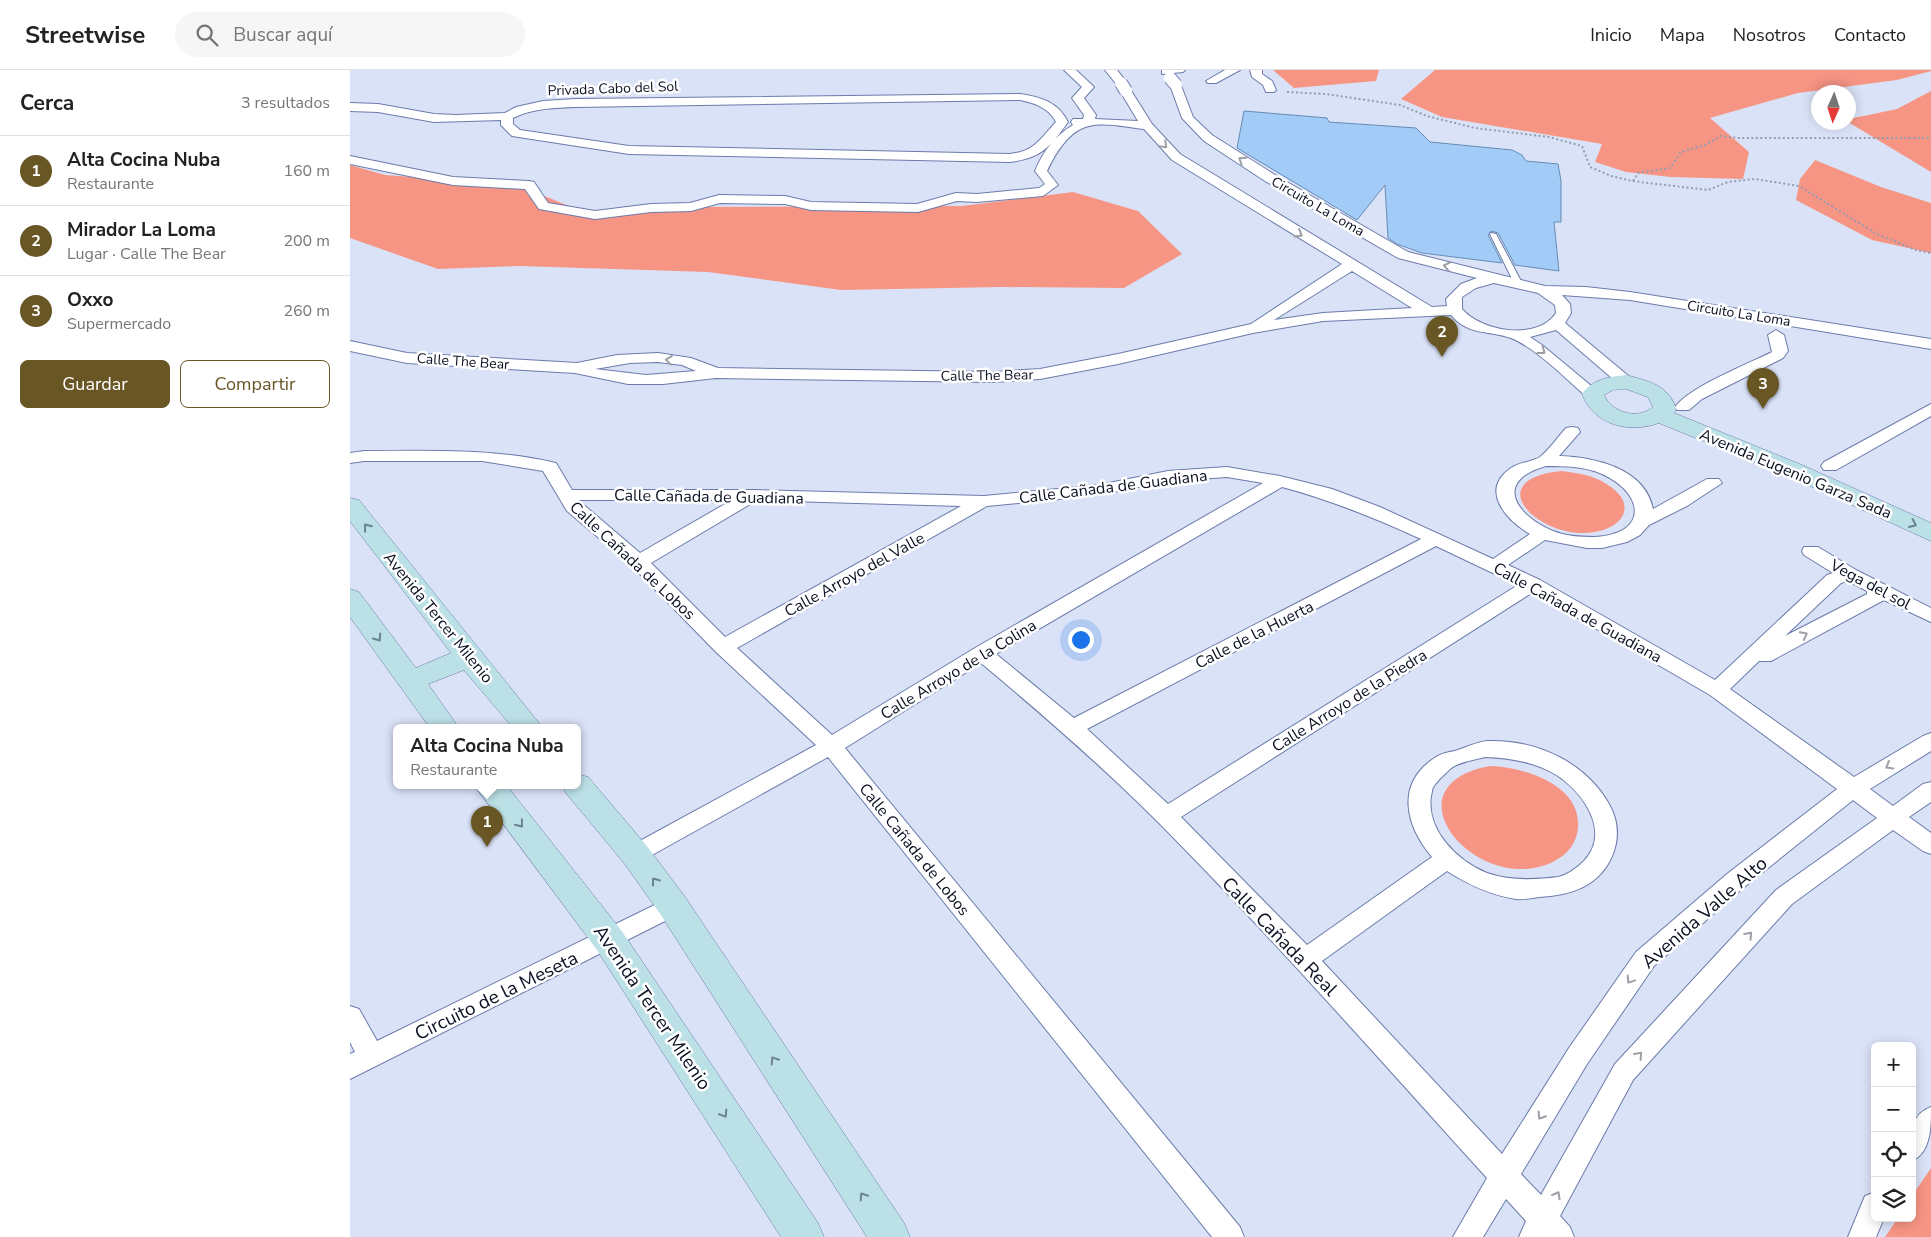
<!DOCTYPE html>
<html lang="es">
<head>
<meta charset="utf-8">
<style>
	:root { --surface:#fff; --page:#f6f6f6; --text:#222; --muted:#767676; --line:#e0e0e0; --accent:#685624 }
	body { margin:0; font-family:"Nunito Sans",sans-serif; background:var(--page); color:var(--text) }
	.controls { position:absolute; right:15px; bottom:15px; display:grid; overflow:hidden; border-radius:8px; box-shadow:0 2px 12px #0003 }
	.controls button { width:45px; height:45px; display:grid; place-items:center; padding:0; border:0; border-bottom:1px solid var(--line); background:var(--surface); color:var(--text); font:25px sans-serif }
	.compass { position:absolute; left:1461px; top:15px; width:45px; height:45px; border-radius:50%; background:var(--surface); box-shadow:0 2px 12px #0003; rotate:183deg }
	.you { position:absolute; left:730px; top:569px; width:18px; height:18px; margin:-12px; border:4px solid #fff; border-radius:50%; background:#1a73e8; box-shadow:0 0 0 8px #1a73e833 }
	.badge { display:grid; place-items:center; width:32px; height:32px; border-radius:50%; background:var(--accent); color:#fff; font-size:16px; font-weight:700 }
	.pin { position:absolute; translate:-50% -41px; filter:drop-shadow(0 1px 2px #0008) }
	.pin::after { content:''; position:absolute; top:26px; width:18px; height:15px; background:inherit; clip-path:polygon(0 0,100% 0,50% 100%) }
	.popup { position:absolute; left:43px; top:654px; width:188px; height:65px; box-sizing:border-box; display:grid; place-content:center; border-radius:8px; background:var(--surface); filter:drop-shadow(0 1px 4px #0005); font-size:16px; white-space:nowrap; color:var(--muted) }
	.popup b { font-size:19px; color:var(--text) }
	.popup::after { content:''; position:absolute; left:50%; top:100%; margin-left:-10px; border:10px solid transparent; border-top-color:var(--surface) }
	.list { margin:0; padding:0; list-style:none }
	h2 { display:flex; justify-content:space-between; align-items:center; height:65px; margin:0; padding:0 20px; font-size:21px }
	h2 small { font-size:16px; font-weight:400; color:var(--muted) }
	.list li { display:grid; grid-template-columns:32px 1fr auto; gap:15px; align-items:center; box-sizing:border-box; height:70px; padding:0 20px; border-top:1px solid var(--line) }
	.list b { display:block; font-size:19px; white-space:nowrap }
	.list p { margin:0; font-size:16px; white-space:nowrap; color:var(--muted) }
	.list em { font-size:16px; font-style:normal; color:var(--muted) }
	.actions { display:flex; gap:10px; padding:15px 20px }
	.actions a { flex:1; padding:11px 0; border:1px solid var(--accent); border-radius:8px; text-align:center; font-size:18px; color:var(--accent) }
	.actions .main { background:var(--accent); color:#fff }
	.icon { flex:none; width:28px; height:28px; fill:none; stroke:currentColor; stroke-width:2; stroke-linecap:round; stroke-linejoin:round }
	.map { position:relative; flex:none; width:1581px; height:1167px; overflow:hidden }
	header { display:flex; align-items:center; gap:30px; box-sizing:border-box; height:70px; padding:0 25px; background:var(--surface); border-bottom:1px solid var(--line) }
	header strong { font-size:24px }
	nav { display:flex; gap:28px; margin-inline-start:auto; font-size:18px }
	.search { width:350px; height:45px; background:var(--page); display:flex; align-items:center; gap:12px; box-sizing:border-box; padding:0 18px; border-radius:28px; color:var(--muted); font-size:19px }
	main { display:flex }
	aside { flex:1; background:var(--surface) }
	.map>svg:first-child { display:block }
	.green { fill:#f79585 }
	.building { fill:#a2cbf7; stroke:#658cb5 }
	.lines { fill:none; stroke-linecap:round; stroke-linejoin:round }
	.lane-casing { stroke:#6b7bab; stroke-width:2 }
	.street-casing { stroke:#6b7bab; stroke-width:2 }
	.secondary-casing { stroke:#6b7bab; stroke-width:1 }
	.path { stroke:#959cb0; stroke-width:2; stroke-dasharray:2 2.5; stroke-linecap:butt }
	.lane { fill:#fff; fill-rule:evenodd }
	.street { fill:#fff; fill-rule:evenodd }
	.secondary { fill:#bbe1e7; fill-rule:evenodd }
	.street-bridge-casing { stroke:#6b7bab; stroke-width:14; stroke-linecap:butt }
	.street-bridge { stroke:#fff; stroke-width:12 }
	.oneway { stroke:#9d9fa7 }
	.oneway2 { stroke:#6c838e }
	.labels { text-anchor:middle; stroke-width:5; stroke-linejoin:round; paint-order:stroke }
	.far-street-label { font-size:14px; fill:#0b1022; stroke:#fff }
	.street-label { font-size:16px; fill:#0b1022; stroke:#fff }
	.near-street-label { font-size:19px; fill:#0b1022; stroke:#fff }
</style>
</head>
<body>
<header>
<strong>Streetwise</strong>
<div class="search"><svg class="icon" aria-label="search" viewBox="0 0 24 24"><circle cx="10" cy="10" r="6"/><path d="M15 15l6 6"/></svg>Buscar aquí</div>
<nav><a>Inicio</a><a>Mapa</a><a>Nosotros</a><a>Contacto</a></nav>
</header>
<main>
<aside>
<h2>Cerca<small>3 resultados</small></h2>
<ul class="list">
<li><span class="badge">1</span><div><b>Alta Cocina Nuba</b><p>Restaurante</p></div><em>160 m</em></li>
<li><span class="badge">2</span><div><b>Mirador La Loma</b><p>Lugar · Calle The Bear</p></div><em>200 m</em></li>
<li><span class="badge">3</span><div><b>Oxxo</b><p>Supermercado</p></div><em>260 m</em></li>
</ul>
<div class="actions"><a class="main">Guardar</a><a>Compartir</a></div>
</aside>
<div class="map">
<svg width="1581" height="1167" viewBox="0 0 1581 1167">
	<rect width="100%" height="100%" fill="#dae2f7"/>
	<path class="green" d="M923,0H1029L1026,11L944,18Z
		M1085,0H1581V1L1547,10L1448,23L1360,48L1399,82L1393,109L1321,107L1276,102L1245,92L1252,74L1092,47L1051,29Z
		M1581,21V102L1498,52L1499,49L1547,39Z
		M1465,90L1531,117L1581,133V183L1522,170L1446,130L1450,109Z
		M0,95L35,105L165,114L236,143L341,137L612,136L723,122L788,141L832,184L774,218L651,217L491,220L358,202L170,196L88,199L0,168Z
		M1211,401C1228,403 1244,405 1258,415C1287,433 1275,457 1245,462C1192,472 1126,410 1211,401Z
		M1140,696C1173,697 1231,714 1228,757C1227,773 1218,784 1203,792C1128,828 1032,716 1140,696Z
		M1581,1098V1167H1535L1548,1148H1562V1126Z"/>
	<path class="building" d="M894,41L977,48L979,52L1066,58L1080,72L1162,80L1172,85L1176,91L1208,94L1211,111V152H1204L1209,201L1165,195L1148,163L1141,161L1138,165L1152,193L1072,183L1047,174L1038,168L1035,115L1007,150L887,78Z"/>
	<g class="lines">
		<g class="lane-casing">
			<path id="lane" d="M1141,163L1146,164L1171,211L1170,213L1163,211L1140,164Z"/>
		</g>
		<g class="street-casing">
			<path id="street" d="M714,0H726L744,17L734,28L746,45L745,49L788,51L770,21L772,19H780L802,54L830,84L1082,237L1097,236L1096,229L1111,214L1127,208L1048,188L915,111L854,71L832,48L820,15L822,13H830L843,47L862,65L925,105L1058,182L1195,216L1236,217L1280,222L1581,269V279L1280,230L1212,225L1220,234L1221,243L1215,253L1282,309L1284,312L1282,315H1270L1206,260L1180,267L1192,275L1251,324L1249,327H1237C1216,309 1186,278 1161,268C1138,260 1119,266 1101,245L973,251L903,263L768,294L690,309L643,312L366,308L313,314H278L225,303L57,293L0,281V271L57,283L227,293L267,285L308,283L341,288L368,298L643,302L690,299L768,284L901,254L992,194L822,90L794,59C777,57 755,52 739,56C719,60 705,84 697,101L708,115L693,126L627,132L607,131L568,142L461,140L435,134L370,133L341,141L301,142L245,149L189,139L175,119L103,115L0,94V86L103,107L179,111L184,112L198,133L245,141L301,134L340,133L369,125L435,126L461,132L567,134L606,123L627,124L689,118L695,114L685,101C693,81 705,66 723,55L721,52L723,49H733L734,45L722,28L732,17ZM1002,201L1062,238L973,243L924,250ZM1144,213L1188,223L1205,235L1206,243C1188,271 1132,262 1112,239V227L1126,218ZM308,292L332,295L346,301L296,305L245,299L280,293Z
				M755,0H767L777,13L775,15H767Z
				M812,0H835L833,2L812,4Z
				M875,0H890L866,13H858L856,11Z
				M900,0H912V4L922,11L926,20L924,22H916L913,15L902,7Z
				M670,24C691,27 708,32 718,52C700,77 692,88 660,92L279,84L162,66L151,55V50L84,52L28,42L0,41V33L28,34L84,44L106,45L155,43L166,37L193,31L226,29ZM670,30C685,33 699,38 706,52C690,69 685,81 660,84L279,76L170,60L163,54V48C183,38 204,38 226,37Z
				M1426,260L1434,265L1438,281L1433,288L1352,329L1339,340H1327L1325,337C1339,317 1398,294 1422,282L1418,265Z
				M1581,334V346L1486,400H1474L1471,396L1474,392Z
				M1222,357L1228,358L1230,362L1209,386C1244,387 1295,398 1303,439L1357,409H1369L1372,413L1337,436L1299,455L1290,465L1277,472L1252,478H1237L1195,470L1158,495L1190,510L1365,610L1477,505L1483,503L1454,485L1452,481L1454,477H1468L1506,500L1581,538V552L1534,530L1421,591H1409L1380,619L1504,707L1573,666L1581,663V681L1520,719L1543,736L1573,714L1581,712V732L1559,747L1581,763V784L1573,781L1543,760L1442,834L1283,1010L1210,1146L1220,1157L1224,1167H1169L1176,1151L1156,1129L1133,1167H1103L1137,1108C1029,989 922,867 808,752C752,696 692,644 631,593L495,678L890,1157L894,1167H862L478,687L293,790L285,793L277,790L273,784L277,778L466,675L366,582L282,496L217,441L193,401L132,391H14L0,393V383L14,381C79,381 142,378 206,393L222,420H403L634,426L749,415L818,401L877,397L930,406L982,419L1030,437L1143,489L1180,464C1156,450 1129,420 1161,398C1170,392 1182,392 1190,387C1199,380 1208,367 1216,358ZM1196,396C1214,396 1234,396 1252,404C1296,424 1298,465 1244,467C1230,467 1215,466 1203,461C1165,445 1143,411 1196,396ZM877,407L913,413L625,578L482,665L387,578L637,436L749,425L818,411ZM932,417C981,430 1025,448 1071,469L724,648L646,584ZM228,430H382L290,483ZM407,430L611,436L375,567L301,493ZM1086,476L1168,515L818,734L737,659ZM1498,511L1517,521V524L1435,566L1491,513ZM1183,522L1360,625L1487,719L1377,804L1286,882L1219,978L1152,1084L972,891L1097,801C1119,815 1140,825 1166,829C1173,830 1182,828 1189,827C1204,826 1219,824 1233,817C1261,803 1275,769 1262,740C1240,694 1187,669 1137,671C1127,672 1117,677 1108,680C1101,682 1092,683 1086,687C1045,713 1055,755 1082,787L957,875L831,747ZM1135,687C1161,688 1186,692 1208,706C1234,724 1261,762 1234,791C1227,798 1217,805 1208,807C1185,810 1160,811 1137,803C1107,791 1076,760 1081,726C1082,723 1082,718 1084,716C1088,710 1095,704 1100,699C1108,692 1125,690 1135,687ZM1503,730L1527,748L1426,820L1265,994L1191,1125L1171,1104L1237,994L1304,896L1393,818Z
				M323,826L331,829L335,836L331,843L0,1009V984L5,982L0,972V936L9,939L27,971Z
				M1581,1037C1581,1058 1581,1082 1562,1091C1562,1069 1557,1046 1581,1037Z
				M1525,1122V1148H1534L1526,1167H1498L1515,1126Z"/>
		</g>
		<g class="secondary-casing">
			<path id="secondary" d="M1276,305C1298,311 1319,315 1326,339L1324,343L1452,395L1581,453V471L1436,405L1309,353C1279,364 1244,355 1232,324C1243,309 1258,307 1276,305ZM1276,319L1298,327L1303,337C1288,350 1262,343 1254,325L1263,320Z
				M0,428L9,430L193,658H163L114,600L78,614L109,658H80L0,547V519L9,522L66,598L101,583L0,451Z
				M227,704L238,707L296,775L335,827L554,1153L560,1167H517L311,845L274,793L216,723L212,716H227Z
				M125,716H157L271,860L468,1153L474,1167H431L247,880Z"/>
		</g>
		<path class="path" d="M937,22L976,24L1050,35L1077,46L1125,58L1199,67L1232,76L1240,97L1261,106L1282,111L1358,120L1378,112L1405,109L1449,116L1527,164L1566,180L1581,183
			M1283,111L1288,103L1320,98L1331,82L1355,75L1371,66L1389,68H1581"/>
		<use href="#lane" class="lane"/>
		<use href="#street" class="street"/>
		<use href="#secondary" class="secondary"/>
		<g class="street-bridge-casing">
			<path id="street-bridge" d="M820,8L826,15
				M771,13L776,21"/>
		</g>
		<use href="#street-bridge" class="street-bridge"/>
	</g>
	<defs><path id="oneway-chevron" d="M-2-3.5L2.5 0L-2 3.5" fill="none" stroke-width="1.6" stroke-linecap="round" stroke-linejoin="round" transform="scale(1.25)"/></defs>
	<g class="oneway">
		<use href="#oneway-chevron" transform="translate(814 75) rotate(45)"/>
		<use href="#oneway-chevron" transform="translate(892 90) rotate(-147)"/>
		<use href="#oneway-chevron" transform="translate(949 164) rotate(31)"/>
		<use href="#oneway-chevron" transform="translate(1097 196) rotate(-168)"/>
		<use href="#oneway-chevron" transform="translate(1192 281) rotate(37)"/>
		<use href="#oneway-chevron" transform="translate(319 290) rotate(-174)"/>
		<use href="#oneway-chevron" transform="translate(1454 565) rotate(-27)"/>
		<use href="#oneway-chevron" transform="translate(1539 696) rotate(149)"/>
		<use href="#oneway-chevron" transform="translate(1399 865) rotate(-48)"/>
		<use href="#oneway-chevron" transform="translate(1280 910) rotate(124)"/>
		<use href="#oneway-chevron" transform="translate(1289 985) rotate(-48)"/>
		<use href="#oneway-chevron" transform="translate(1191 1046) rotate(122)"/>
		<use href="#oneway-chevron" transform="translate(1207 1125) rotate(-61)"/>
	</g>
	<g class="oneway2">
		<use href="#oneway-chevron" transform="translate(1563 454) rotate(25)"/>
		<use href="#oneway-chevron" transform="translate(17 457) rotate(-128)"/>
		<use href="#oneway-chevron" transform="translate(28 568) rotate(55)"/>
		<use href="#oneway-chevron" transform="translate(170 754) rotate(52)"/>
		<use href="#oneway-chevron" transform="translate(305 811) rotate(-126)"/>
		<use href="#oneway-chevron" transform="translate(424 990) rotate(-123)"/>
		<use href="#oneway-chevron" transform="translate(374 1044) rotate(57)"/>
		<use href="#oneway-chevron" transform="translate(513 1126) rotate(-123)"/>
	</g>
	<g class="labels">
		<g class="far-street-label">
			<text transform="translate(263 18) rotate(-2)" y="5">Privada Cabo del Sol</text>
			<text transform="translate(968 136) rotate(30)" y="5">Circuito La Loma</text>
			<text transform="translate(1389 243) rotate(9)" y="5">Circuito La Loma</text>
			<text transform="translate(113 291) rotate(4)" y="5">Calle The Bear</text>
			<text transform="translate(637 305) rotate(-1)" y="5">Calle The Bear</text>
		</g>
		<g class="street-label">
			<text transform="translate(1446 403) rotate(23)" y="6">Avenida Eugenio Garza Sada</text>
			<text transform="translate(763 416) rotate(-7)" y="6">Calle Cañada de Guadiana</text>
			<text transform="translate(359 426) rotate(1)" y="6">Calle Cañada de Guadiana</text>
			<text transform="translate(283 490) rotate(43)" y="6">Calle Cañada de Lobos</text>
			<text transform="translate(504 504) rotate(-29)" y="6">Calle Arroyo del Valle</text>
			<text transform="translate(1521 514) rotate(28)" y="6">Vega del sol</text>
			<text transform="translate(1228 542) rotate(29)" y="6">Calle Cañada de Guadiana</text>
			<text transform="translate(89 547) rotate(51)" y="6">Avenida Tercer Milenio</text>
			<text transform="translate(904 564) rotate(-27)" y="6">Calle de la Huerta</text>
			<text transform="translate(608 599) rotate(-31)" y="6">Calle Arroyo de la Colina</text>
			<text transform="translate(999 630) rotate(-32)" y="6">Calle Arroyo de la Piedra</text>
			<text transform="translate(565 779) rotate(51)" y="6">Calle Cañada de Lobos</text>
		</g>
		<g class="near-street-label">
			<text transform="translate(1354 842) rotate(-41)" y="7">Avenida Valle Alto</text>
			<text transform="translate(930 866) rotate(46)" y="7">Calle Cañada Real</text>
			<text transform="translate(146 925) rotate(-26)" y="7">Circuito de la Meseta</text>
			<text transform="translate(303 937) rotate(56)" y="7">Avenida Tercer Milenio</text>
		</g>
	</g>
</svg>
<div class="controls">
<button>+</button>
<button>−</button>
<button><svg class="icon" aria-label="locate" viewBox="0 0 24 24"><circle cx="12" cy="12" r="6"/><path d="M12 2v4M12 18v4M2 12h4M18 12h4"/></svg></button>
<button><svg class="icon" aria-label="layers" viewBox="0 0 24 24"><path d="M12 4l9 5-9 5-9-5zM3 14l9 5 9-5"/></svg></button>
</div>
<svg class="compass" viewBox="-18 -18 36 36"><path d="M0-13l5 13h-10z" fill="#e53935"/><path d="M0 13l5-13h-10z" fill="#767676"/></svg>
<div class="you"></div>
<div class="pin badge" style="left:137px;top:777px">1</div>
<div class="popup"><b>Alta Cocina Nuba</b>Restaurante</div>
<div class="pin badge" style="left:1092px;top:287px">2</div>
<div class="pin badge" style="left:1413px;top:339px">3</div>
</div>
</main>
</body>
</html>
